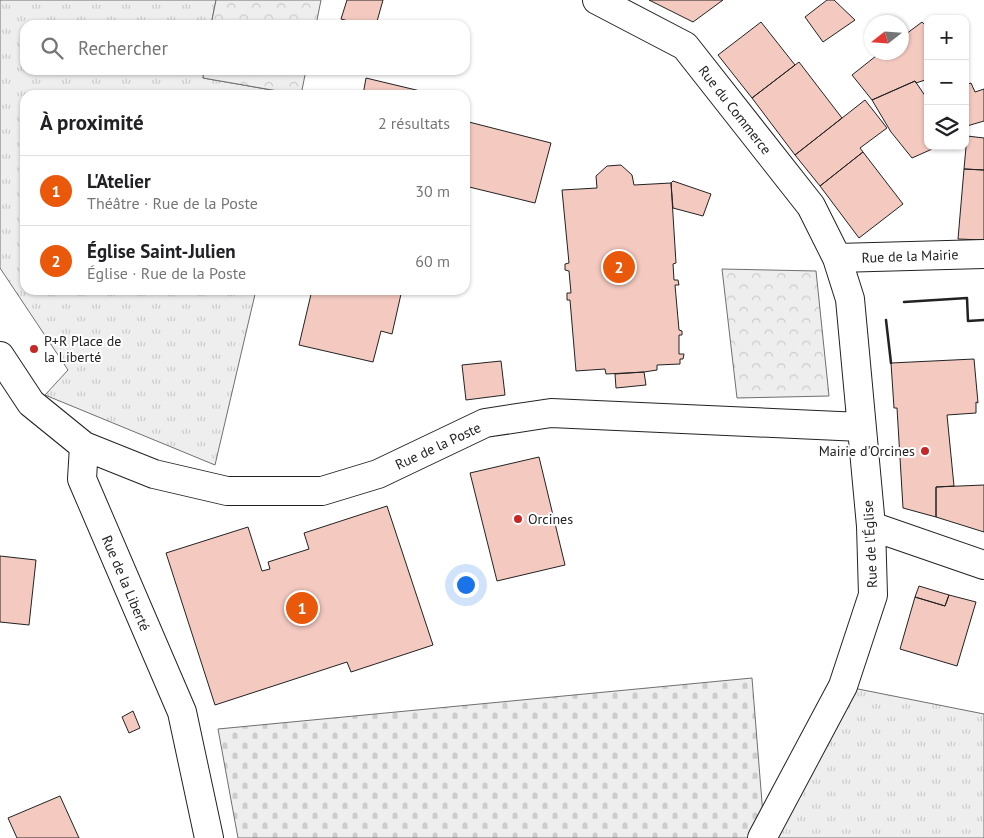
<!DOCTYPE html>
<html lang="fr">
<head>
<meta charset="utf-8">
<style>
	:root { --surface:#fff; --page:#f2f2f2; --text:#202124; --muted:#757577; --line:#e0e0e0; --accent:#ea580c }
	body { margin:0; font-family:"PT Sans",sans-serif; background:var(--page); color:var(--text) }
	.controls { position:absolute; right:15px; top:15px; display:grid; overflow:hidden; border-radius:10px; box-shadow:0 1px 4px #0004 }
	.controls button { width:45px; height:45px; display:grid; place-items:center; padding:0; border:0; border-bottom:1px solid var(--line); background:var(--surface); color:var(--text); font:25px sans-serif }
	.compass { position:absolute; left:864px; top:15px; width:45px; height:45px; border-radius:50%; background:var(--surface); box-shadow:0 1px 4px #0004; rotate:253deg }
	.you { position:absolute; left:465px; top:584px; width:18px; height:18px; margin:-12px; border:4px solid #fff; border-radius:50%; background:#1a73e8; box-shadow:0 0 0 8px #1a73e833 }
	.badge { display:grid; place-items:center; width:32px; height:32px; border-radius:50%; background:var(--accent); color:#fff; font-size:16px; font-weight:700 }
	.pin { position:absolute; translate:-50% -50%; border:2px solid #fff; box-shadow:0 1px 5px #0006 }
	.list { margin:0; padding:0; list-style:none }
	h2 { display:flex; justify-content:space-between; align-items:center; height:65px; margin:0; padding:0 20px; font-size:21px }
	h2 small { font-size:16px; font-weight:400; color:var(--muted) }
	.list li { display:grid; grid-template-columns:32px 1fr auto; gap:15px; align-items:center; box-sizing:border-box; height:70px; padding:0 20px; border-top:1px solid var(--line) }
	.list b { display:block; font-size:19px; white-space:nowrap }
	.list p { margin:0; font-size:16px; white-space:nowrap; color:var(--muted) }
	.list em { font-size:16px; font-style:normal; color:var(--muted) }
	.icon { flex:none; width:28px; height:28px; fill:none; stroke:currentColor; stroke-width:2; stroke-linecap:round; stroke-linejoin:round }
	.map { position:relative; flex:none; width:984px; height:838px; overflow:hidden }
	.search { position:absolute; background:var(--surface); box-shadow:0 1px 4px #0004; left:20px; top:20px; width:450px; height:55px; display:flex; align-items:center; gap:12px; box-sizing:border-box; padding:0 18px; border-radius:15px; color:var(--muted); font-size:19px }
	.panel { position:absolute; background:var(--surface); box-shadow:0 1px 4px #0004; left:20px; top:90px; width:450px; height:205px; border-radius:15px }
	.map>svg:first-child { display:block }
	.grass { fill:url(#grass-tufts); stroke:#6f6f6f }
	.forest { fill:url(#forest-crowns); stroke:#6f6f6f }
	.cemetery { fill:url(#cemetery-stones); stroke:#6f6f6f }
	.building { fill:#f3c9c0; stroke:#222 }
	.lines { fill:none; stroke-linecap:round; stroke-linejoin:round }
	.minor-casing { stroke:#222; stroke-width:30 }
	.minor { stroke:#fff; stroke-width:28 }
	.wall { stroke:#222; stroke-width:2.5 }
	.poi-dot { fill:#c62828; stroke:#fff; stroke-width:2 }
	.labels { text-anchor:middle; stroke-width:4; stroke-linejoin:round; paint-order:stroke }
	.street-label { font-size:14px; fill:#222; stroke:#fff }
	.poi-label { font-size:14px; fill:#222; stroke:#fff; text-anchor:start }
</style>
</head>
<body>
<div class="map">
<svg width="984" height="838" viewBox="0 0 984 838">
	<defs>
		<pattern id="grass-tufts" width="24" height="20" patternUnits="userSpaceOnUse" patternTransform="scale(1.25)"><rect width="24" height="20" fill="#eee"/><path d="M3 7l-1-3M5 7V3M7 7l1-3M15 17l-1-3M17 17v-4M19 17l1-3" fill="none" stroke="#ccc"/></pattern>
		<pattern id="forest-crowns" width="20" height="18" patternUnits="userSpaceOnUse" patternTransform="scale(1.25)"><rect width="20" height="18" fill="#eee"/><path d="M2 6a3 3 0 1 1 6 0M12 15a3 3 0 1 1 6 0" fill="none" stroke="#ccc"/></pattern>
		<pattern id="cemetery-stones" width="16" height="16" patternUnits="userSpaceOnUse" patternTransform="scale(1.25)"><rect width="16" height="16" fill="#eee"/><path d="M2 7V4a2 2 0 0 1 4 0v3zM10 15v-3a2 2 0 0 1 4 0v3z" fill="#ccc"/></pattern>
	</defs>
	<rect width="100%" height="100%" fill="#fff"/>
	<path class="grass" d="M0,0H216L211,25H25V70H204L203,78L300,95H25V290H256L215,465L45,395L68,370L0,268Z
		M843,686L984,714V838H762Z"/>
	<path class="forest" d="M216,0H321L316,25H211Z
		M204,70H306L301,95L203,78Z
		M722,269L816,271L829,396L737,398Z"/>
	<path class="cemetery" d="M752,678L763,815L751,838H238L218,729Z"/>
	<path class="building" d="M347,0H383L376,25H363L341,19Z
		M649,0H723L693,22Z
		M827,0H834L855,20L823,42L805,17Z
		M761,22L795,65L752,98L718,55Z
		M922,22L928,28V79L916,83L915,81L872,100L852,75L881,52H902V37Z
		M799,62L842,118L795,155L752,98Z
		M366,78L437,95H363Z
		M915,81L928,100V146H939L912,158L891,132L872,100Z
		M971,83L975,92L984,89V121L967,126L965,120V85Z
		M865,100L887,128L860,148L863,152L820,186L795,155Z
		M465,121L551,143L535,203L465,186Z
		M967,136L984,138V170L964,169Z
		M863,152L903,204L859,238L820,186Z
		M621,165L632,175L634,185L671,183L676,263L673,264L674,280H678L679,285H675L679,330L682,331V335H679V354H684L683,359H680V364L657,365V370L644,372L606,374L605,369L576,371L570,300H567V293H571L569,271L565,270V264L569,263L562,190L597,188L596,176L607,166Z
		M964,169L984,170V240L958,239Z
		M673,181L711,194L703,216L673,208L671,183Z
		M312,290H382L401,294L392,334L381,331L373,362L299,345Z
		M382,290H402L401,294Z
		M974,359L978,403L976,402V413L947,415L954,486L936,487V517L903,508L897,408H894L891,363Z
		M501,361L505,395L466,400L462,365Z
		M644,372L646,385L616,388L615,374Z
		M539,457L565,565L497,581L470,473Z
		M984,485V532L936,517V487Z
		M387,506L433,645L351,672L347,662L215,705L166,553L248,527L262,571L270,569L268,562L309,549L304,533Z
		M0,556L36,560L29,625L0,622Z
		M919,586L949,595L945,606L915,597Z
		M949,595L976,602L957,666L900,649L915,597L945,606Z
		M133,711L140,728L129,733L122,717Z
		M60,796L79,838H17L8,818Z"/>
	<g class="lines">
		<g class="minor-casing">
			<path id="minor" d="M597,0L685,46L811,206L837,258L850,299L871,526L873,595L843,686L762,838
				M837,258L984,254
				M0,356L31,403L84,446L154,474L227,491H322L378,474L485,423L551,413L861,427
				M84,446L82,479L182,712L209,838
				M871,526L984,565"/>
		</g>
		<use href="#minor" class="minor"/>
		<path class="wall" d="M904,302L967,298L968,321L984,320
			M886,320L891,363"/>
	</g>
	<g class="poi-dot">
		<circle cx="34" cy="349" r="5"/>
		<circle cx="925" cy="451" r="5"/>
		<circle cx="518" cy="519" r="5"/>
	</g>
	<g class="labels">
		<g class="street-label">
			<text transform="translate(735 110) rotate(52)" y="5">Rue du Commerce</text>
			<text transform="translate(910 256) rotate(-2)" y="5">Rue de la Mairie</text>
			<text transform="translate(438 446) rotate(-25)" y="5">Rue de la Poste</text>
			<text transform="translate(870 544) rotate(-93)" y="5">Rue de l'Église</text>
			<text transform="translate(126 583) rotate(67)" y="5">Rue de la Liberté</text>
		</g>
		<g class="poi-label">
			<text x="44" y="346">P+R Place de<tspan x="44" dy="16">la Liberté</tspan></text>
			<text x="915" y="456" text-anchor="end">Mairie d'Orcines</text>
			<text x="528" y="524">Orcines</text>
		</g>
	</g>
</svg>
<div class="controls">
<button>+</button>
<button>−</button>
<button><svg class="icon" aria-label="layers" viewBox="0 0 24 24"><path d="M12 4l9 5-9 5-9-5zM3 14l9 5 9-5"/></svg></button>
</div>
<svg class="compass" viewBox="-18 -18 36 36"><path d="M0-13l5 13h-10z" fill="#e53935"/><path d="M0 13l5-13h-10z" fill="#757577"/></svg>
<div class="you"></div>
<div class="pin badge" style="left:302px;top:608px">1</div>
<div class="pin badge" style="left:619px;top:267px">2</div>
<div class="search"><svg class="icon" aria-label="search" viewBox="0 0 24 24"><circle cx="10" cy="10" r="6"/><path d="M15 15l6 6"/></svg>Rechercher</div>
<section class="panel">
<h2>À proximité<small>2 résultats</small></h2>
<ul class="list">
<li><span class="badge">1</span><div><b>L'Atelier</b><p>Théâtre · Rue de la Poste</p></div><em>30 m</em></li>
<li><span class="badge">2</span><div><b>Église Saint-Julien</b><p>Église · Rue de la Poste</p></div><em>60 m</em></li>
</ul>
</section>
</div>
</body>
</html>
